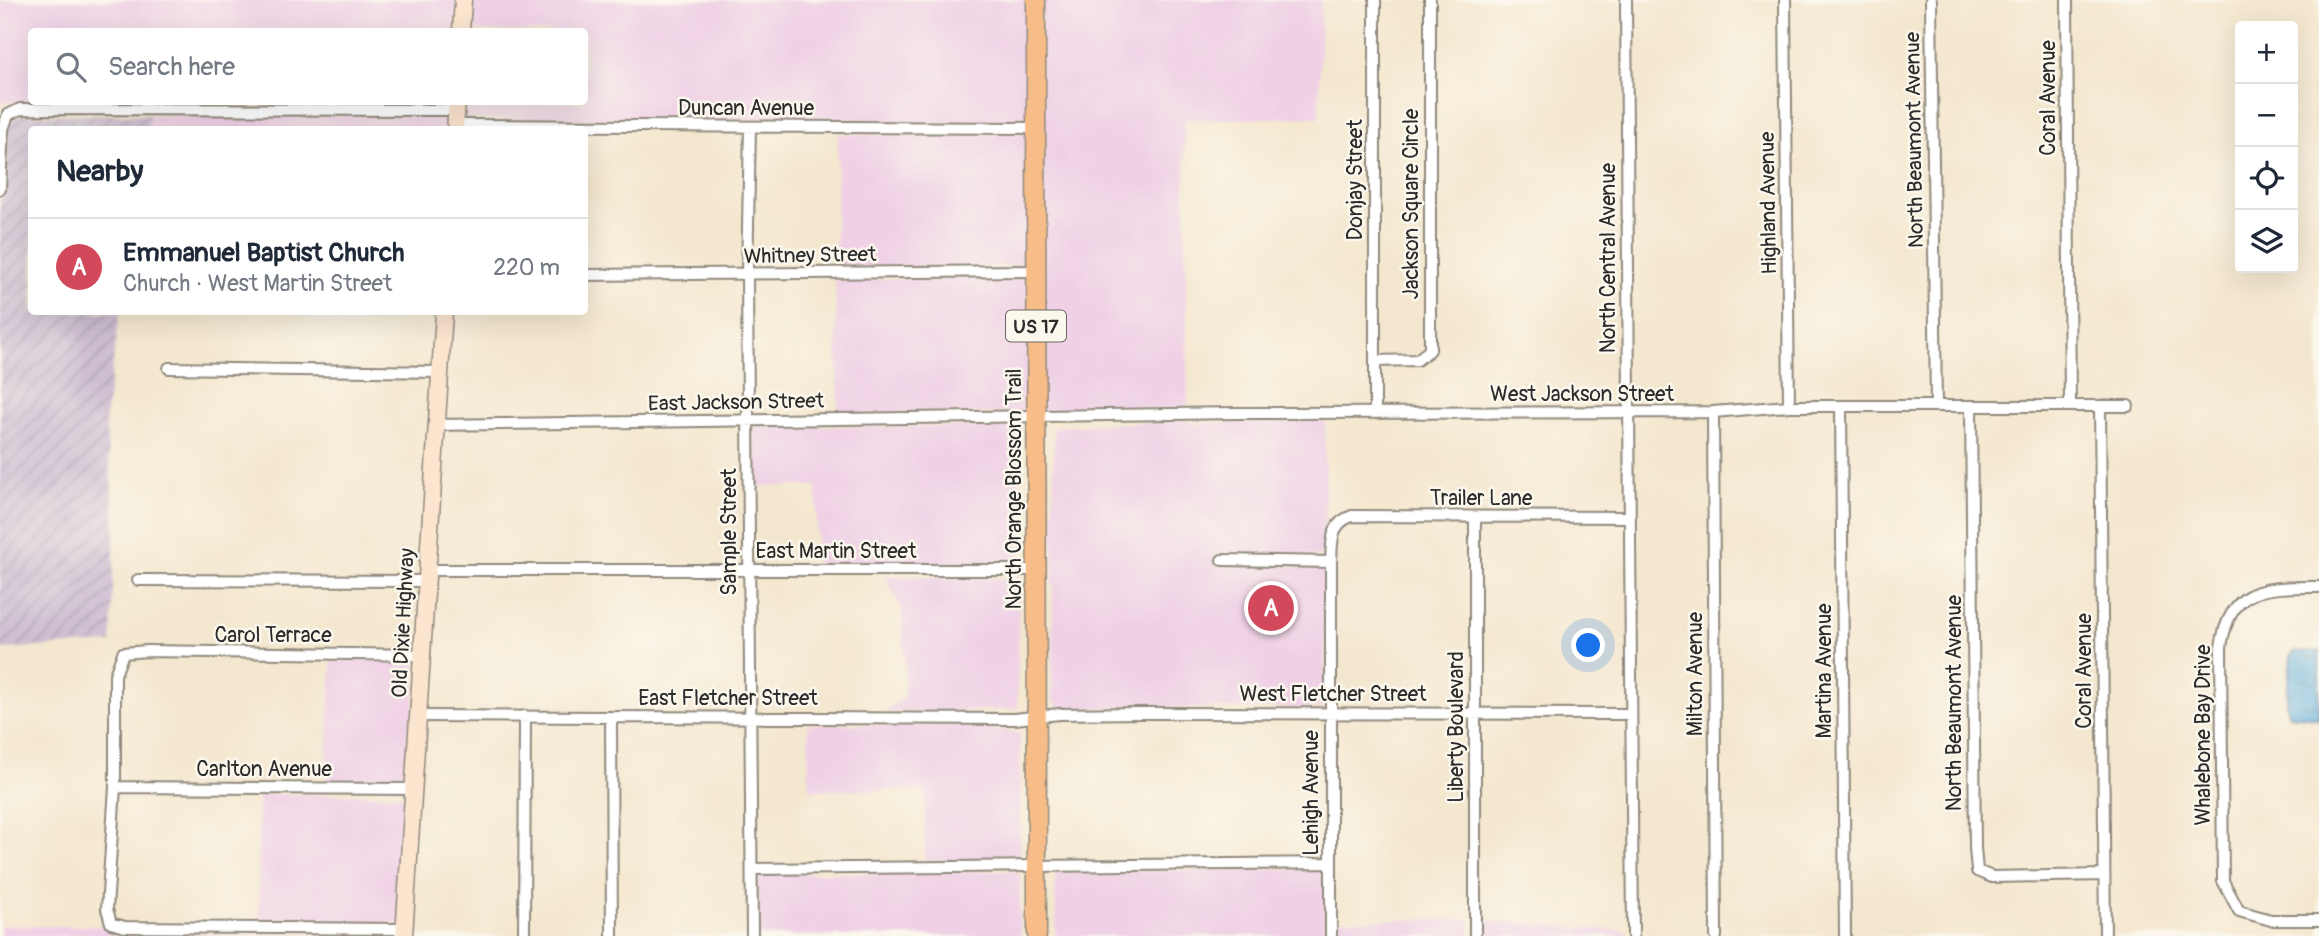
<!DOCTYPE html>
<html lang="en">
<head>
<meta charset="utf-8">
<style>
	:root { --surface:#fff; --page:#f6f6f7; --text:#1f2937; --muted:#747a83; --line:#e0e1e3; --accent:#d1495b }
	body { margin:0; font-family:Pangolin,sans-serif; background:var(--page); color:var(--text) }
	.controls { position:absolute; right:21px; top:21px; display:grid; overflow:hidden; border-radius:7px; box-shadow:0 7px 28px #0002 }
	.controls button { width:63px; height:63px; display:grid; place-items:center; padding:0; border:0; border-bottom:2px solid var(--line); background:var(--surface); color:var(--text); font:35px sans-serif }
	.you { position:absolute; left:1589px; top:646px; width:24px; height:24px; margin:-18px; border:5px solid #fff; border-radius:50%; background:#1a73e8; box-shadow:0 0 0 10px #1a73e833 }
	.badge { display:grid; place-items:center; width:46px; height:46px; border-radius:50%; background:var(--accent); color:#fff; font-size:23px; font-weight:700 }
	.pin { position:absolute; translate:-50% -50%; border:4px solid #fff; box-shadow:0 2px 7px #0006 }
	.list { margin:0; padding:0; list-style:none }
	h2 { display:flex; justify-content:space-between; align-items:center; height:91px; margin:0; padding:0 28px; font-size:30px }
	h2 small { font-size:23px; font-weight:400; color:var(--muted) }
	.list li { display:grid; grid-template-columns:46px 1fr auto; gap:21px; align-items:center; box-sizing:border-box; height:98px; padding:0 28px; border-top:2px solid var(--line) }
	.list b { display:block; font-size:26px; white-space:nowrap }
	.list p { margin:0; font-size:23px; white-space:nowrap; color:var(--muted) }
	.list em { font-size:23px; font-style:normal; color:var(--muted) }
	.icon { flex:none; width:38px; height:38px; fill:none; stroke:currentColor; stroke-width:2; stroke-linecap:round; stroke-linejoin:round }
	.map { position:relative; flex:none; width:2319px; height:936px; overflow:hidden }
	.search { position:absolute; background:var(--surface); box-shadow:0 7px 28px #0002; left:28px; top:28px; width:560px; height:77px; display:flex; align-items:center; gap:18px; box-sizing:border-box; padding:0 24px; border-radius:7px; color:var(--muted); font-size:26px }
	.panel { position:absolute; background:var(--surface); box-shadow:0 7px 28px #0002; left:28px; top:126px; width:560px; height:189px; border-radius:7px }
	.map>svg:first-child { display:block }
	.built { fill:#efd0e5 }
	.industrial { fill:url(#industrial-furrows) }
	.water { fill:url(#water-ripples); stroke:#486c84; stroke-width:2 }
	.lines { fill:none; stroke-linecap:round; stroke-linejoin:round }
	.street-casing { stroke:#90897d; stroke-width:14 }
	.secondary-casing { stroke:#90897d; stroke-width:19 }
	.primary-casing { stroke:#90897d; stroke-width:21 }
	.street { stroke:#fff; stroke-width:10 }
	.secondary { stroke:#fce5cf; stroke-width:16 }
	.primary { stroke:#f7bd88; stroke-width:18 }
	.labels { text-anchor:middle; stroke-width:5; stroke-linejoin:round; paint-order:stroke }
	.shield { fill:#fbf7ec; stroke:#696865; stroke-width:2 }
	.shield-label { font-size:19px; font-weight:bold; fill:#2b2b2b }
	.street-label { font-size:21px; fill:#2b2b2b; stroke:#fbf7ec }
</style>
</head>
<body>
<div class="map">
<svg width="2319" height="936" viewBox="0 0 2319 936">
	<defs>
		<pattern id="industrial-furrows" width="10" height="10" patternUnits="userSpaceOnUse" patternTransform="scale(1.75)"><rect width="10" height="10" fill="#cdbed2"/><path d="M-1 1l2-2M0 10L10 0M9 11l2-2" fill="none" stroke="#b0a3b4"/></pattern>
		<pattern id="water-ripples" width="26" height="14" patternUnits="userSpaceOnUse" patternTransform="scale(1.75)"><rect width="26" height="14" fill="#64addc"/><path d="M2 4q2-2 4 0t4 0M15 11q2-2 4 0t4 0" fill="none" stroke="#538db3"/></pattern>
	</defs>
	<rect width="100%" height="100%" fill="#fbf7ec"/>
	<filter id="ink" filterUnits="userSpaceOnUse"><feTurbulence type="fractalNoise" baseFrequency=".0143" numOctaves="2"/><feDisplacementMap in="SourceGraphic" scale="14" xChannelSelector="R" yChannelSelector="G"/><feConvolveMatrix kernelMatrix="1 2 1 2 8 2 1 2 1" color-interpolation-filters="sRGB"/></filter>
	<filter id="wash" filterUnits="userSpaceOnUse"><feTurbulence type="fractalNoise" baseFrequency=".00686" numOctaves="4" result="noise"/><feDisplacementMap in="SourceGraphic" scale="28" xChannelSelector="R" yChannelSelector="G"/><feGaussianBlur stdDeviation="1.57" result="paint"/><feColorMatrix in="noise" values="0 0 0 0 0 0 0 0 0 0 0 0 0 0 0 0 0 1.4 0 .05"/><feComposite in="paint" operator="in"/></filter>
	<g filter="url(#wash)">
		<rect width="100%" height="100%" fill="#f4e7cf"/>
		<path class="built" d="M0,0H458L456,31L32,32V102H452L451,104L0,102Z
			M468,0H1031V122L838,123L837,117L621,121L461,119L462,102H584V32L466,31Z
			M1041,0H1321L1319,117L1184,120L1188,409L1041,412Z
			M150,115H451L450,130H148Z
			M838,134H1031V265L835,268Z
			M1031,277V413L839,414L835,280Z
			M1188,420L1189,424L1325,420V556L1217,554V565L1325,567V708H1059L1052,700L1054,427Z
			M754,426L1019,427V564L816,565L817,486H754Z
			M885,576L1019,579L1017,709L887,713V708L904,698L905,667L902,611Z
			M332,660H417L409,783H326Z
			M808,724L965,725L1020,733V856L1014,860L925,861V790H809Z
			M258,794L409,795L400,923L259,922Z
			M1325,868L1326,936H1056L1055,872Z
			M1014,871L1020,875V936H759L757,874Z
			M1470,919V936H1336V920Z
			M1480,920L1626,931V936H1480Z
			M0,926H106L108,930L125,932L399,935L0,936Z"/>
		<path class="industrial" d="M21,115H150L148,129L32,130V312H120L105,420L115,521L111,643L0,649V200L6,187L8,130L12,120Z"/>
		<path class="water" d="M2295,651H2319V718L2289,715L2286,706L2291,655Z"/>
	</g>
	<g filter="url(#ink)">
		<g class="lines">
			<g class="street-casing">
				<path id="street" d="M1375,0V413
					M1626,0L1633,936
					M1785,0L1789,406
					M1931,0L1936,406
					M2067,0L2070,406
					M456,125L1036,128
					M750,128L747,275L752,936
					M0,189L3,129L8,115L20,109L456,110
					M584,275L1036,271
					M1375,361L1417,360L1430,350V0
					M169,368L440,372
					M1841,406L1845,936
					M1971,406L1975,848L1977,871L1992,877L2104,875
					M2100,406L2105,936
					M1713,412L1716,936
					M436,425L1237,413L1713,412L1789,406H2128
					M1222,560L1331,562
					M426,570H1036
					M138,580L426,581
					M2319,587C2266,587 2230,585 2221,647L2223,881L2239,911L2271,920H2319
					M419,716L1015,719L1059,714L1140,713L1629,714
					M611,717L612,936
					M115,787L414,789
					M752,869L1330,863
					M404,929L125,927L111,923L107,909L115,787V675L123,653L147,651L422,655
					M524,936L525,716
					M1331,936V562C1332,542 1330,523 1352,516L1629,517
					M1475,936V518"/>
			</g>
			<g class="secondary-casing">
				<path id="secondary" d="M461,32L463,0
					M455,130L457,102
					M404,936L444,312"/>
			</g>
			<g class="primary-casing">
				<path id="primary" d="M1036,0L1037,936"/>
			</g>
			<use href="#street" class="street"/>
			<use href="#secondary" class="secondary"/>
			<use href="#primary" class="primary"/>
		</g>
	</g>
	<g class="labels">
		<rect class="shield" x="1006" y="310.5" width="60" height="31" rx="5"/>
		<g class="shield-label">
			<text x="1036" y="333">US 17</text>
		</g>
		<g class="street-label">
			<text transform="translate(2048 98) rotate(-90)" y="7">Coral Avenue</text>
			<text x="746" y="115">Duncan Avenue</text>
			<text transform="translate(1914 140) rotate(-91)" y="7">North Beaumont Avenue</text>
			<text transform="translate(1355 180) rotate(-90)" y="7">Donjay Street</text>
			<text transform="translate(1768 203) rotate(-91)" y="7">Highland Avenue</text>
			<text transform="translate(1411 204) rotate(-90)" y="7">Jackson Square Circle</text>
			<text transform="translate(810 255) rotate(-1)" y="7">Whitney Street</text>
			<text transform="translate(1608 258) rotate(-90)" y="7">North Central Avenue</text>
			<text x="1582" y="401">West Jackson Street</text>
			<text transform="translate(736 402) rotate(-1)" y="7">East Jackson Street</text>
			<text transform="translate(1014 489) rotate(-90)" y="7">North Orange Blossom Trail</text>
			<text x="1481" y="505">Trailer Lane</text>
			<text transform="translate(729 532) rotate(-90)" y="7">Sample Street</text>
			<text x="836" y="558">East Martin Street</text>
			<text transform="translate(403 623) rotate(-87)" y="7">Old Dixie Highway</text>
			<text x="273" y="642">Carol Terrace</text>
			<text transform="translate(1824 671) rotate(-90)" y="7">Martina Avenue</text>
			<text transform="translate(2084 671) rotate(-90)" y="7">Coral Avenue</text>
			<text transform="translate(1695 674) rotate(-90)" y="7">Milton Avenue</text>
			<text x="1333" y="701">West Fletcher Street</text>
			<text x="728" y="705">East Fletcher Street</text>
			<text transform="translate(1954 703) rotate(-90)" y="7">North Beaumont Avenue</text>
			<text transform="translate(1456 727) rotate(-90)" y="7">Liberty Boulevard</text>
			<text transform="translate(2203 735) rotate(-90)" y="7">Whalebone Bay Drive</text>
			<text x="264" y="776">Carlton Avenue</text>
			<text transform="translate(1311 793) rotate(-90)" y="7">Lehigh Avenue</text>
		</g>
	</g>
</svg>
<div class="controls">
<button>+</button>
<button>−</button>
<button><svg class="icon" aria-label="locate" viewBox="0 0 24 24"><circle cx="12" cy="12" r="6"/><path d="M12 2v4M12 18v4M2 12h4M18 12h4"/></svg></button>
<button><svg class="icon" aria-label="layers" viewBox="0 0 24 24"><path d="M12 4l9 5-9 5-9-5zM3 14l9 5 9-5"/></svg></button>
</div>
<div class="you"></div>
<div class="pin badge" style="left:1271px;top:608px">A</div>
<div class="search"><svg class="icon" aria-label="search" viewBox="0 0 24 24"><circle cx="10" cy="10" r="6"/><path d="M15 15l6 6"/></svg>Search here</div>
<section class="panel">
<h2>Nearby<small></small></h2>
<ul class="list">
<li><span class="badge">A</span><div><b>Emmanuel Baptist Church</b><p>Church · West Martin Street</p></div><em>220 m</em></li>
</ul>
</section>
</div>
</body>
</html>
